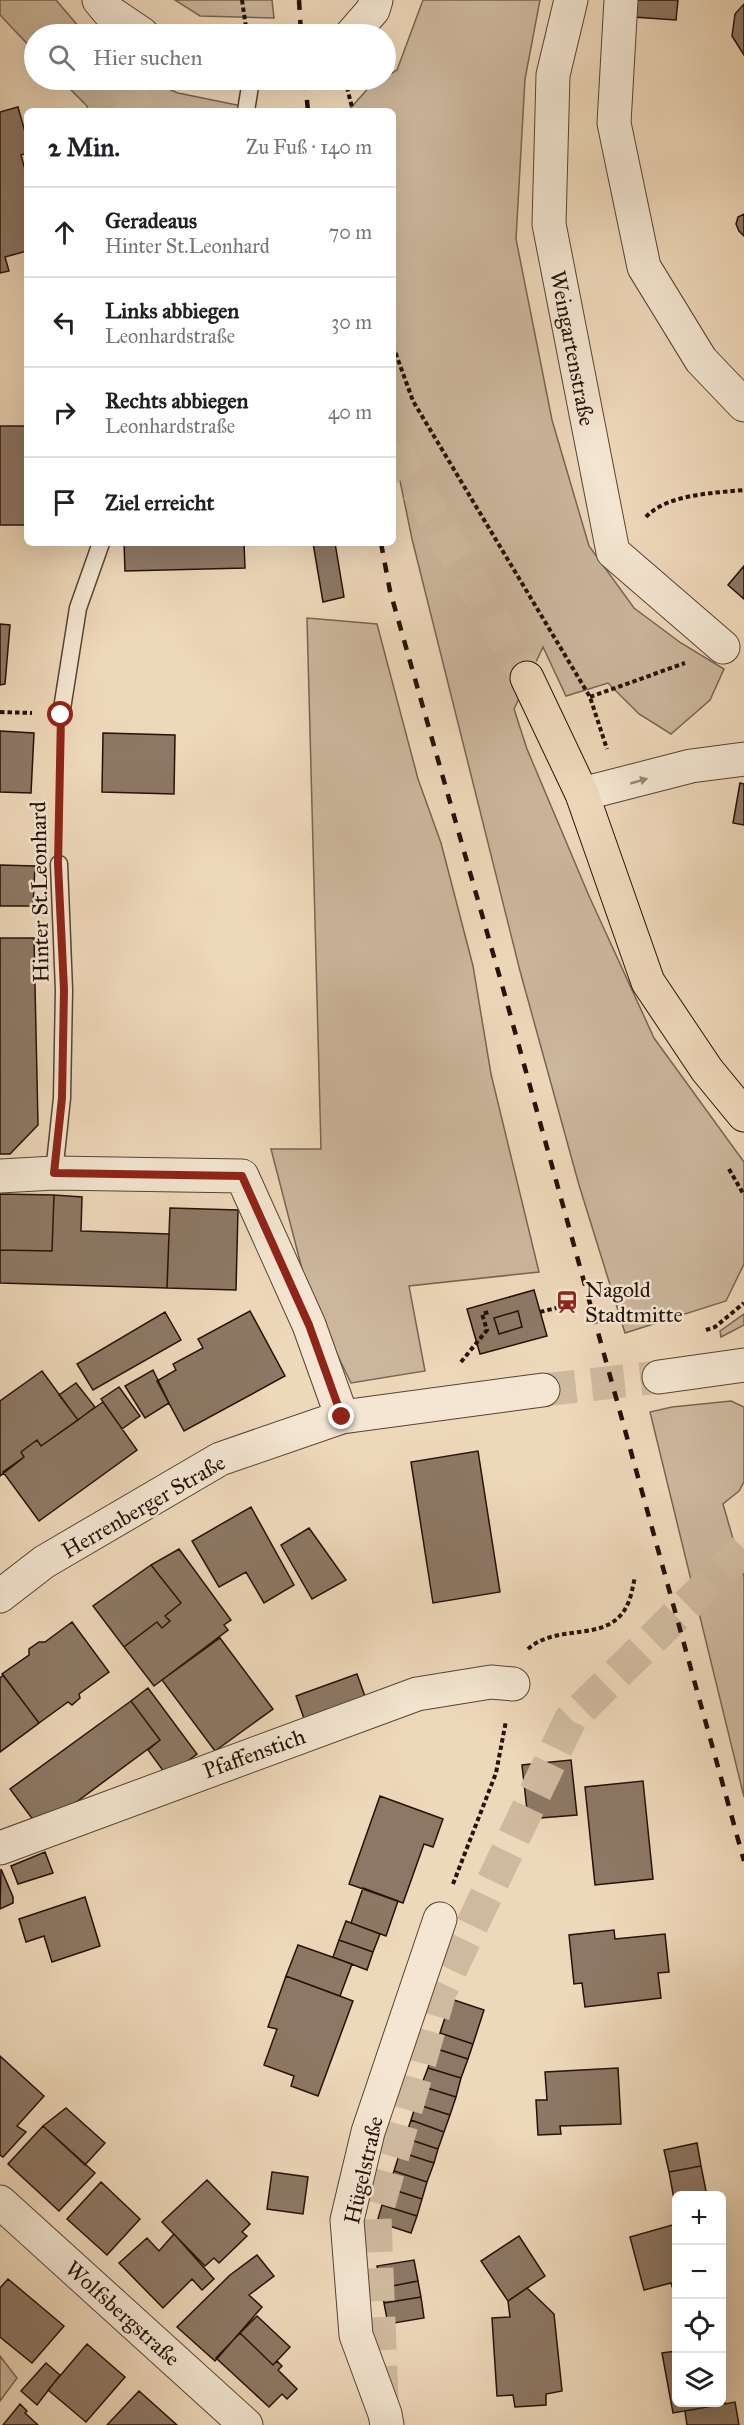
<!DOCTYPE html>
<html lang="de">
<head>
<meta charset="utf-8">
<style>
	:root { --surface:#fff; --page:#f2f2f2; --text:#202124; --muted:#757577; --line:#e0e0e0 }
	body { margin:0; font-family:"IM FELL Great Primer",serif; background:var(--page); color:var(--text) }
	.controls { position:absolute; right:18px; bottom:18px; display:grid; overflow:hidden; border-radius:9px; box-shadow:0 6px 24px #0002 }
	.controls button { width:54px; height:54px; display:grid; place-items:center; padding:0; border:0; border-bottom:2px solid var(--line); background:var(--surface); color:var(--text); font:30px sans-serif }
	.stop { position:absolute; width:18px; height:18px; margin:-14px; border:4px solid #8f2418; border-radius:50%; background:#fff }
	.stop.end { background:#8f2418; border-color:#fff; box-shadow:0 2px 6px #0008 }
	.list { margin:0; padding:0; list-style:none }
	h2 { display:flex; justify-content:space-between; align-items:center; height:78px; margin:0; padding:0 24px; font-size:26px }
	h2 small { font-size:20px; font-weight:400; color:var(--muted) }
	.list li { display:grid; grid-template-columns:39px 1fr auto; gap:18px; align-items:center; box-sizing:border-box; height:90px; padding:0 24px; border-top:2px solid var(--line) }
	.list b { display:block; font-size:22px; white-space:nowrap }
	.list p { margin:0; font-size:20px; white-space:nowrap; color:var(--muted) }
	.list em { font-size:20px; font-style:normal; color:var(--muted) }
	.icon { flex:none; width:33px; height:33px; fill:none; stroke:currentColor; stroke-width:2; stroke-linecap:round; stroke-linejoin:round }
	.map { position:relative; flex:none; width:744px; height:2425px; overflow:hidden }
	.search { position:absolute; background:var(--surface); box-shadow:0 6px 24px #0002; left:24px; top:24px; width:372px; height:66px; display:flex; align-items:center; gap:15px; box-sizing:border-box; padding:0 21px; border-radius:33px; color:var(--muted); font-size:22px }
	.panel { position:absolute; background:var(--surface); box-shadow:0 6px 24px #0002; left:24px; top:108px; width:372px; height:438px; border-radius:9px }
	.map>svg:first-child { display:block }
	.green { fill:#ccb69c; stroke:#786452; stroke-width:1.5 }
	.building { fill:#8d7865; stroke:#241109; stroke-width:1.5 }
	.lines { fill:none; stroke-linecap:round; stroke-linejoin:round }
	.street-tunnel { stroke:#d0ba9f; stroke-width:33; stroke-dasharray:33 16; stroke-linecap:butt }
	.primary-tunnel { stroke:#d0ba9f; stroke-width:33; stroke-dasharray:33 16; stroke-linecap:butt }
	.lane-casing { stroke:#564335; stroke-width:19 }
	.street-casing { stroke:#564335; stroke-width:35 }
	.primary-casing { stroke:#241109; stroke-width:35 }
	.path { stroke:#241109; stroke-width:4; stroke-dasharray:4.5 3; stroke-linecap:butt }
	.lane { stroke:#f4e6d2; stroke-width:16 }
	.street { stroke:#f4e6d2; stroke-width:33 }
	.primary { stroke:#eed8ba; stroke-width:33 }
	.rail { stroke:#241109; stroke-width:4.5; stroke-dasharray:10 10; stroke-linecap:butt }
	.oneway { fill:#968678 }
	.route { stroke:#8f2418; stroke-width:8 }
	.labels { text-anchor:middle; stroke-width:5; stroke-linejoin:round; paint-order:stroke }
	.street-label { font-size:22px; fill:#241109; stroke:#f4e6d2 }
	.poi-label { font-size:22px; fill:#241109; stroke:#f4e6d2; text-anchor:start }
</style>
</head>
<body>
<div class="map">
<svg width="744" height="2425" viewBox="0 0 744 2425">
	<rect width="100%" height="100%" fill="#eed8ba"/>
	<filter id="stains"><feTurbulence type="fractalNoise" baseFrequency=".00333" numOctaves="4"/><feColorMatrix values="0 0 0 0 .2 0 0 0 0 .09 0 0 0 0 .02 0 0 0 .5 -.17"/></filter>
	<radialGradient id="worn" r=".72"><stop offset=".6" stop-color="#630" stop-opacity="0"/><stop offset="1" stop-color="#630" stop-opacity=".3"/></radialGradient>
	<path class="green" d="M0,0H56L85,34H34V51L0,15Z
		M175,0H272L274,18L200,16Z
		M423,0H540L525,79L516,239L552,420L589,546L634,608L681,643L724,669L710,700L671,734L639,714L608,683L566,696L543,647L514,709L527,749L589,896L654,1038L744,1162V1264L726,1301L625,1333L579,1185L520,971L412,539L393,447V111H348L372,84L386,80V77L397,70Z
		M61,80H148L178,93L247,107L246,111H87V106Z
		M307,618L377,624L418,779L441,843L473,966L491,1074L539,1272L409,1286L425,1371L351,1383L309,1296L271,1149H321Z
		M744,1314V1325L721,1337L720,1331Z
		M731,1401L744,1407V1482L739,1491L723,1504L744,1577V1797L650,1412L672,1407Z
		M0,2356L17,2378L0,2401Z"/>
	<path class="building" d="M635,0H678L676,20L633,17Z
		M744,4V55L732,36L735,14Z
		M18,107L27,139V153L21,155L27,177V251L5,257L9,271L0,273V112Z
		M744,214V236L739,231L736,224L738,217Z
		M0,426H27V525H0Z
		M124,543H244L245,568L125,571Z
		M313,543H335L344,597L323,602Z
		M744,566V599L728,585Z
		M0,624L10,625L5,684L0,685Z
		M0,731L34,733L31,793L0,792Z
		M103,733L175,735L174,794L102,792Z
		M740,783L744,784V825L733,823Z
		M0,865L35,866L33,906H0Z
		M0,938H34L38,1125L10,1154H0Z
		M0,1194L54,1195L52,1251L0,1250Z
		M54,1195L82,1197L81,1231L169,1234L167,1288L0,1283V1250L52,1251Z
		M170,1208L238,1210L236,1290L167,1288Z
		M534,1290L547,1336L480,1354L467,1309Z
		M250,1311L285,1376L184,1431L157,1381L176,1370L173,1364L203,1348L198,1339Z
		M518,1311L522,1327L499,1334L494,1318Z
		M165,1312L181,1340L93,1390L77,1364Z
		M153,1370L169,1403L145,1418L125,1386Z
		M42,1371L78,1420L41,1446L37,1440L21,1452L24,1457L0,1476V1401Z
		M76,1383L95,1407L78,1420L59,1395Z
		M119,1387L140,1416L122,1429L101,1399Z
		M103,1402L137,1450L39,1521L3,1472L24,1457L21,1452L37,1440L41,1446Z
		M478,1451L500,1592L433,1603L411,1462Z
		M251,1507L294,1585L264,1603L246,1572L219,1587L192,1541Z
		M309,1528L346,1580L312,1599L281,1545Z
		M179,1549L231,1620L224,1625L228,1630L154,1686L124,1647L157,1622L162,1628L170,1621L165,1616L181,1603L151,1565Z
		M151,1565L181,1603L165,1616L170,1621L162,1628L157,1622L124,1647L93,1606Z
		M72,1622L109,1672L79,1694L80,1698L72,1705L68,1702L39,1723L2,1674L29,1655V1649L39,1642H45Z
		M220,1638L273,1709L215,1751L162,1680Z
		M357,1674L367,1702L306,1724L296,1696Z
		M3,1675L39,1723L0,1752V1678Z
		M148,1688L197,1754L167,1776L148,1750L160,1740L131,1701Z
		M131,1701L160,1740L40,1829L10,1789Z
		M571,1760L577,1815L528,1819L522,1765Z
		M643,1781L653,1879L595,1885L585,1787Z
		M380,1796L443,1819L433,1847L424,1844L403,1903L349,1884Z
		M45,1852L53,1873L18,1884L11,1866Z
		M1,1869L13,1897V1903L0,1909Z
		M363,1888L398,1901L386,1936L351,1923Z
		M85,1897L100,1946L52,1962L44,1936L26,1942L19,1919Z
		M346,1921L380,1934L373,1952L339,1940Z
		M614,1930L615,1939L665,1934L669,1972L658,1973L661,1998L585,2007L582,1983L574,1984L569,1935Z
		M339,1940L373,1952L367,1970L333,1957Z
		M298,1945L352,1964L340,1996L286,1976Z
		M286,1976L353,2001L318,2096L291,2086L294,2076L264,2065L277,2029L268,2027Z
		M451,1999L484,2010L473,2044L440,2033Z
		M440,2033L473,2044L468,2059L434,2048Z
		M434,2048L468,2059L461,2078L428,2068Z
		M0,2056L44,2096L17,2126L26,2132L3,2157L0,2155Z
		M428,2068L461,2078L456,2097L421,2086Z
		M618,2068L621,2124L560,2126L561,2134L538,2135L536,2100H547L545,2072Z
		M421,2086L456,2097L450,2115L416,2104Z
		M416,2104L450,2115L444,2132L411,2120Z
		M66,2108L105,2143L85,2165L43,2126Z
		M411,2120L444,2132L438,2149L405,2138Z
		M43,2126L95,2173L59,2211L8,2164Z
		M405,2138L438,2149L434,2163L400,2152Z
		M697,2143L701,2166L669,2172L664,2150Z
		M400,2152L434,2163L427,2182L394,2171Z
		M701,2166L707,2196H676V2210L669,2172Z
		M394,2171L427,2182L422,2199L388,2188Z
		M272,2172L308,2177L303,2214L267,2209Z
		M207,2180L250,2224L242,2232L247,2236L219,2263L214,2258L205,2266L162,2222Z
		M101,2182L140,2219L107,2255L67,2219Z
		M388,2188L422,2199L417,2216L382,2205Z
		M382,2205L417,2216L411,2233L377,2222Z
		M676,2224V2299L671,2283L644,2290L630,2237Z
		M174,2234L214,2279L202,2290L192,2279L163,2308L119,2263L147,2238L159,2251Z
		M519,2236L545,2276L508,2301L481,2261Z
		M257,2255L274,2276L249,2295L262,2307L215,2361L177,2327L230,2275Z
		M414,2260L418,2281L382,2288L377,2266Z
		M8,2279L64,2326L32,2363L0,2337V2288Z
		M418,2281L421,2297L384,2303L382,2288Z
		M527,2288L554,2314L562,2391L546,2394V2405L515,2407L513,2395L497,2396L492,2318L510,2317L508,2301Z
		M421,2297L424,2318L388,2324L384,2303Z
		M257,2316L290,2347L273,2365L240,2333Z
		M240,2333L273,2365L277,2361L282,2366L278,2370L297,2389L287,2399L282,2394L269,2407L216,2358Z
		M87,2344L125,2377L86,2422L48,2390Z
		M676,2351V2402H722V2382L725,2404L673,2413L662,2353Z
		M46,2363L60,2375L37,2405L21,2391Z
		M139,2391L177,2425H107Z
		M735,2402L739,2425H687L685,2411Z
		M20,2404L27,2411L25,2413L38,2425H3Z"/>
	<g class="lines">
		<path class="street-tunnel" d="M543,1390L659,1377"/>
		<path class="primary-tunnel" d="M123,80L139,111
			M393,447L527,678
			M382,2399L375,2218L440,1992L570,1720L744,1549"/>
		<g class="lane-casing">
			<path id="lane" d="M246,111L251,80
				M61,715L78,608L101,543
				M54,1173L62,1098L64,990L59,864"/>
		</g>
		<g class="street-casing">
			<path id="street" d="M99,0L108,11L142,34
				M571,0L553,75L549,224L613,552L723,647
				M621,0L614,123L644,267L701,360L744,405
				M352,34L373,10L376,0
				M582,794L691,766L744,759
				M0,1176L54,1173L242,1176L309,1325L342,1417
				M659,1377L744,1365
				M0,1596L44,1562L220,1459L342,1417L543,1390
				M0,1848L417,1694L491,1682L513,1684
				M0,2202L246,2425
				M387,2425L385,2414L356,2335L347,2220L368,2132L440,1919"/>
		</g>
		<g class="primary-casing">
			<path id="primary" d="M527,678L582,794L648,982L707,1070L744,1115"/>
		</g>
		<path class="path" d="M242,0L247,34
			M345,80L353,111
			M393,346L413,401L590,697L607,749
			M646,517C667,494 714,493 744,490
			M590,697L685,663
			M0,712L32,713
			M59,836L61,744
			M729,1169L744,1195
			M540,1312L560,1307
			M706,1330L715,1327L744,1303
			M461,1362L487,1330L482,1314L489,1312
			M528,1649C559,1621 612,1646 629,1601C632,1593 633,1585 635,1577
			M453,1884L496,1773L506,1721"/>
		<use href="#lane" class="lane"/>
		<use href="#street" class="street"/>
		<use href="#primary" class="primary"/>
		<path class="rail" d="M299,0L301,34
			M305,80L308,111
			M381,543L390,591L504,992L744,1861"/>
	</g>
	<defs><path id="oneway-solid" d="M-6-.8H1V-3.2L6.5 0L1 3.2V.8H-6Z" transform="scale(1.5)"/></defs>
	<use class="oneway" href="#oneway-solid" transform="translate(639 781) rotate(-16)"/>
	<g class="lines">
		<path class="route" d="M61,715L58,864L64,990L62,1098L54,1173L242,1176L309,1325L342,1417"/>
	</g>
	<defs>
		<g id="station-bare" transform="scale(1.8)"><path d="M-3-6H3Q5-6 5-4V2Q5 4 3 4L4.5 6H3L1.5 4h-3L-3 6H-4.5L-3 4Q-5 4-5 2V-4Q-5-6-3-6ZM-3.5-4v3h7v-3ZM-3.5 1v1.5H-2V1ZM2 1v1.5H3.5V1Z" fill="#8f2418" stroke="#f4e6d2" stroke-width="2.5" paint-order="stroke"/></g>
	</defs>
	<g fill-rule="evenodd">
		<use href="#station-bare" x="567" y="1302"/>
	</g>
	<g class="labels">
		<g class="street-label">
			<text transform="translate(573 348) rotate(79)" y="8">Weingartenstraße</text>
			<text transform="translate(39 892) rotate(-91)" y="8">Hinter St.Leonhard</text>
			<text transform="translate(143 1506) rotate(-30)" y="8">Herrenberger Straße</text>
			<text transform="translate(254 1753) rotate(-20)" y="8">Pfaffenstich</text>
			<text transform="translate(363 2170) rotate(-77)" y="8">Hügelstraße</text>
			<text transform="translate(123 2313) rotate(42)" y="8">Wolfsbergstraße</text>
		</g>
		<g class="poi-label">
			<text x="585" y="1297">Nagold<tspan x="585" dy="25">Stadtmitte</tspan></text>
		</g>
	</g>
	<rect width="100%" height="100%" filter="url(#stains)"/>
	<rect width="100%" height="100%" fill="url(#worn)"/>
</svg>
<div class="controls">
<button>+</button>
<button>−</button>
<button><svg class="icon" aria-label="locate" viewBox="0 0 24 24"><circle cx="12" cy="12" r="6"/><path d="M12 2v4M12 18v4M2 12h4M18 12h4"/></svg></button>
<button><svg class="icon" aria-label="layers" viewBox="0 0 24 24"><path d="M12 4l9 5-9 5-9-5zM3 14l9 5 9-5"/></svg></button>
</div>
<div class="stop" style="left:61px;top:715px"></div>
<div class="stop end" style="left:342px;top:1417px"></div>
<div class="search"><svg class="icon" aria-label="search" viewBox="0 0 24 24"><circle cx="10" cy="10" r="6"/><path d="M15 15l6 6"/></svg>Hier suchen</div>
<section class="panel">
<h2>2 Min.<small>Zu Fuß · 140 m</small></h2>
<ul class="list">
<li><svg class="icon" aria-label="ahead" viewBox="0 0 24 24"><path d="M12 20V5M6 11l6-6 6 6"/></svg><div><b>Geradeaus</b><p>Hinter St.Leonhard</p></div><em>70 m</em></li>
<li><svg class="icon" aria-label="left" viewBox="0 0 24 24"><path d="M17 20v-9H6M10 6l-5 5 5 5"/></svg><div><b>Links abbiegen</b><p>Leonhardstraße</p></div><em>30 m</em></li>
<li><svg class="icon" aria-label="right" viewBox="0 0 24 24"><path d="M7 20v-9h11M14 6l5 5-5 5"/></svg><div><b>Rechts abbiegen</b><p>Leonhardstraße</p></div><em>40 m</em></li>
<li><svg class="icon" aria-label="arrive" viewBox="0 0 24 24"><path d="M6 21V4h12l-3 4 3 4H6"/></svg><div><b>Ziel erreicht</b></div></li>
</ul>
</section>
</div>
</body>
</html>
